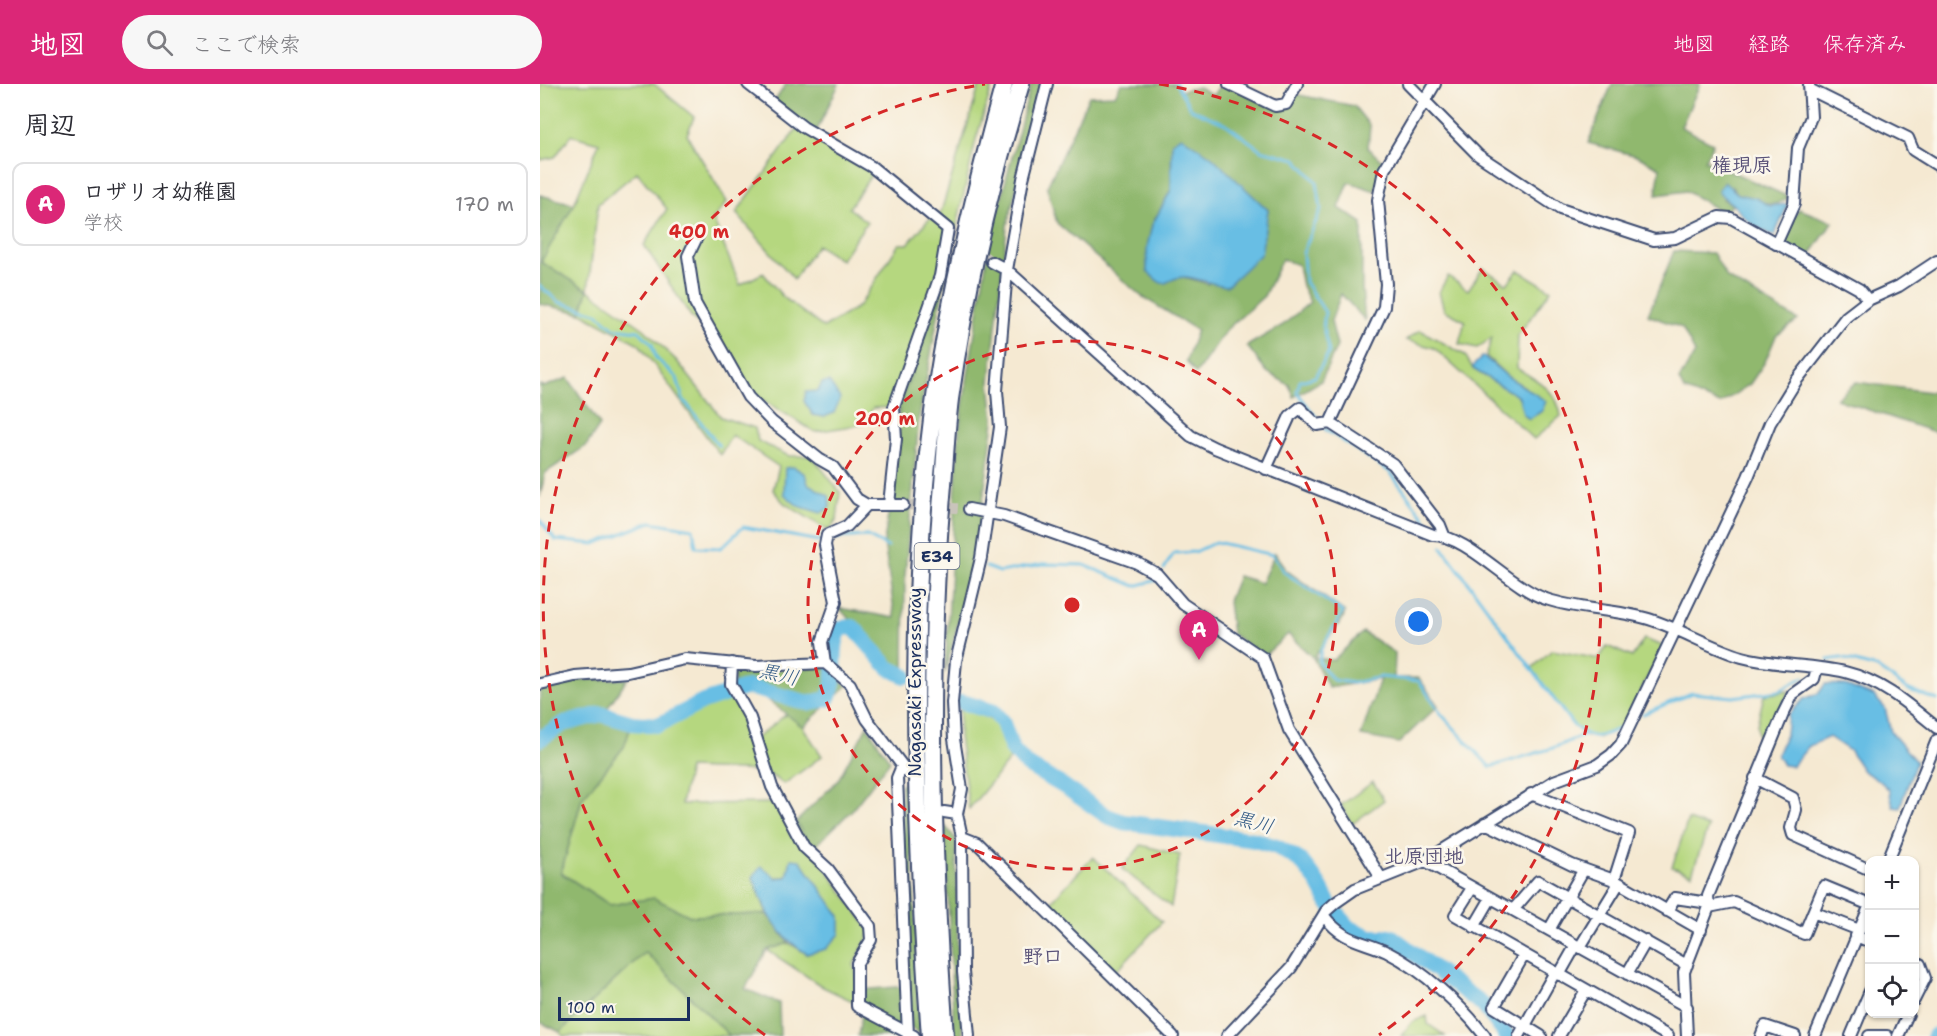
<!DOCTYPE html>
<html lang="ja">
<head>
<meta charset="utf-8">
<style>
	:root { --surface:#fff; --page:#f7f7f7; --text:#2b2b33; --muted:#7c7c81; --line:#e1e1e2; --accent:#db2777 }
	body { margin:0; font-family:"Shantell Sans","Klee One",sans-serif; background:var(--page); color:var(--text) }
	.controls { position:absolute; right:18px; bottom:18px; display:grid; overflow:hidden; border-radius:12px; box-shadow:0 2px 4px #0004 }
	.controls button { width:54px; height:54px; display:grid; place-items:center; padding:0; border:0; border-bottom:2px solid var(--line); background:var(--surface); color:var(--text); font:30px sans-serif }
	.scale { position:absolute; left:18px; bottom:15px; width:132px; box-sizing:border-box; padding-left:6px; border:3px solid #1b2f5e; border-top:0; font-size:16px; line-height:21px; white-space:nowrap; color:#1b2f5e; -webkit-text-stroke:4px #fbf7ec; paint-order:stroke }
	.you { position:absolute; left:879px; top:538px; width:21px; height:21px; margin:-15px; border:4px solid #fff; border-radius:50%; background:#1a73e8; box-shadow:0 0 0 9px #1a73e833 }
	.badge { display:grid; place-items:center; width:39px; height:39px; border-radius:50%; background:var(--accent); color:#fff; font-size:20px; font-weight:700 }
	.pin { position:absolute; translate:-50% -50px; filter:drop-shadow(0 2px 3px #0008) }
	.pin::after { content:''; position:absolute; top:32px; width:21px; height:18px; background:inherit; clip-path:polygon(0 0,100% 0,50% 100%) }
	.list { margin:0; padding:0; list-style:none }
	h2 { display:flex; justify-content:space-between; align-items:center; height:78px; margin:0; padding:0 24px; font-size:26px }
	h2 small { font-size:20px; font-weight:400; color:var(--muted) }
	.list li { display:grid; grid-template-columns:39px 1fr auto; gap:18px; align-items:center; box-sizing:border-box; height:84px; margin:0 12px 12px; padding:0 12px; border:2px solid var(--line); border-radius:12px }
	.list b { display:block; font-size:22px; white-space:nowrap }
	.list p { margin:0; font-size:20px; white-space:nowrap; color:var(--muted) }
	.list em { font-size:20px; font-style:normal; color:var(--muted) }
	.icon { flex:none; width:33px; height:33px; fill:none; stroke:currentColor; stroke-width:2; stroke-linecap:round; stroke-linejoin:round }
	.map { position:relative; flex:none; width:1397px; height:952px; overflow:hidden }
	header { display:flex; align-items:center; gap:36px; box-sizing:border-box; height:84px; padding:0 30px; background:var(--accent); color:#fff }
	header strong { font-size:28px }
	nav { display:flex; gap:33px; margin-inline-start:auto; font-size:21px }
	.search { width:420px; height:54px; background:var(--page); display:flex; align-items:center; gap:15px; box-sizing:border-box; padding:0 21px; border-radius:33px; color:var(--muted); font-size:22px }
	main { display:flex }
	aside { flex:1; background:var(--surface) }
	.map>svg:first-child { display:block }
	.green { fill:#b5d77f; stroke:#68836e; stroke-width:1.5 }
	.forest { fill:#90b86e; stroke:#567466; stroke-width:1.5; fill-rule:evenodd }
	.water { fill:#67bee4; stroke:#4176a1; stroke-width:1.5 }
	.lines { fill:none; stroke-linecap:round; stroke-linejoin:round }
	.stream { stroke:#67bee4; stroke-width:3 }
	.river { stroke:#67bee4; stroke-width:16 }
	.minor-tunnel { stroke:#c9c4bb; stroke-width:10; stroke-dasharray:10 5; stroke-linecap:butt }
	.minor-casing { stroke:#3c4b6f; stroke-width:14 }
	.highway-casing { stroke:#3c4b6f; stroke-width:20 }
	.minor { stroke:#fff; stroke-width:10 }
	.highway { stroke:#fff; stroke-width:16 }
	.ring { fill:none; stroke:#d62828; stroke-width:3; stroke-dasharray:10 8 }
	.labels { text-anchor:middle; stroke-width:5; stroke-linejoin:round; paint-order:stroke }
	.shield { fill:#fbf7ec; stroke:#5e6b89; stroke-width:1.5 }
	.shield-label { font-size:16px; font-weight:bold; fill:#1b2f5e }
	.street-label { font-size:18px; fill:#1b2f5e; stroke:#fbf7ec }
	.neighbourhood-label { font-size:20px; font-weight:bold; fill:#595278; stroke:#fbf7ec }
	.water-label { font-size:20px; font-style:italic; fill:#325a86; stroke:#fbf7ec }
	.centre { fill:#d62828; stroke:#fbf7ec; stroke-width:3 }
	.ring-label { font-size:18px; text-anchor:middle; font-weight:bold; fill:#d62828; stroke:#fbf7ec; stroke-width:5; stroke-linejoin:round; paint-order:stroke }
</style>
</head>
<body>
<header>
<strong>地図</strong>
<div class="search"><svg class="icon" aria-label="search" viewBox="0 0 24 24"><circle cx="10" cy="10" r="6"/><path d="M15 15l6 6"/></svg>ここで検索</div>
<nav><a>地図</a><a>経路</a><a>保存済み</a></nav>
</header>
<main>
<aside>
<h2>周辺<small></small></h2>
<ul class="list">
<li><span class="badge">A</span><div><b>ロザリオ幼稚園</b><p>学校</p></div><em>170 m</em></li>
</ul>
</aside>
<div class="map">
<svg width="1397" height="952" viewBox="0 0 1397 952">
	<rect width="100%" height="100%" fill="#fbf7ec"/>
	<filter id="ink" filterUnits="userSpaceOnUse"><feTurbulence type="fractalNoise" baseFrequency=".0167" numOctaves="2"/><feDisplacementMap in="SourceGraphic" scale="12" xChannelSelector="R" yChannelSelector="G"/><feConvolveMatrix kernelMatrix="1 2 1 2 8 2 1 2 1" color-interpolation-filters="sRGB"/></filter>
	<filter id="wash" filterUnits="userSpaceOnUse"><feTurbulence type="fractalNoise" baseFrequency=".008" numOctaves="4" result="noise"/><feDisplacementMap in="SourceGraphic" scale="24" xChannelSelector="R" yChannelSelector="G"/><feGaussianBlur stdDeviation="1.35" result="paint"/><feColorMatrix in="noise" values="0 0 0 0 0 0 0 0 0 0 0 0 0 0 0 0 0 1.4 0 .05"/><feComposite in="paint" operator="in"/></filter>
	<g filter="url(#wash)">
		<rect width="100%" height="100%" fill="#f5e9d2"/>
		<path class="green" d="M0,0H114L154,33L147,51L187,118L173,135L200,201L223,189L243,213L284,244L319,222L359,160H368L388,136L400,131L440,0H453L436,55L405,195L359,323L333,324L324,340L275,348L211,309L175,252L152,234L104,161L127,125L97,88L58,120L48,206L104,245L137,277L181,333L215,344L218,357L249,372H272L300,408L297,435L289,447L244,419L233,406L239,383L192,351L180,371L99,260L41,229L48,206L0,178L34,120L59,59L31,51L15,73L0,76Z
			M261,39L334,87L309,124L327,138L301,176L277,161L254,195L196,129Z
			M943,184L967,200L978,186L1011,206L978,251L977,284C998,298 1017,305 1021,332L994,355L894,264L866,256L880,246L925,271L933,285L980,313L983,330L989,335L985,303L968,293L946,272L952,254L937,264L919,260L925,237L904,226L899,208L908,192L928,206Z
			M1104,555L1123,562L1086,637L1082,643L1058,654L1044,651L1033,641L992,584L1012,566L1059,575L1067,562L1092,573Z
			M1249,607L1219,675L1217,641L1224,611Z
			M193,614L215,655L248,629L263,643L282,672L244,700L224,687L149,684L141,720L232,719L256,738L272,765L331,848L314,880L323,922L283,903L227,866L249,859L267,870L247,793H213L227,830L150,832L113,815L70,821L21,789L42,714L84,663L91,642L116,644Z
			M420,622L456,638L470,675L429,725L419,652Z
			M833,698L844,716L812,740L801,721Z
			M1148,736L1168,743L1152,790L1132,783Z
			M601,761L640,771L631,823L582,785Z
			M553,773L622,838L576,887L507,822Z
			M105,868L190,952H23L20,948Z
			M887,932L888,940L905,952H861L872,938Z"/>
		<path class="forest" d="M246,0H299L276,48L234,18Z
			M491,0H502L467,142L450,298L454,337L435,474L405,589L419,346L449,161Z
			M581,0H636L640,7L658,3L673,11L680,1L696,5L734,24L754,10L814,22L830,42L828,64L843,78L835,107L809,98L799,124L822,139V204L825,236L801,210L791,237L797,262L781,297L754,313L749,301L727,288L707,262L743,241L770,218L762,202L758,181L742,175L724,212L686,246L656,290L646,277L657,246L601,212L517,139L507,103L549,12L575,11ZM632,58L728,126L668,200L644,193L612,141L631,106Z
			M1072,0H1160L1141,43L1173,59L1165,76L1249,113C1229,128 1221,115 1198,110L1192,103L1183,115L1193,121L1182,128L1146,107L1116,111L1120,84L1097,72L1048,59Z
			M0,111L34,120L1,178L48,206L41,229L0,220Z
			M1259,125L1293,138L1268,174L1240,156Z
			M1134,167L1173,169L1187,194L1258,236L1236,252L1225,278L1210,300L1180,320L1144,306L1139,296L1155,269L1142,244L1108,231Z
			M405,195L379,334L365,491L364,586L348,577L299,524L355,534L344,458L359,359V323Z
			M28,294L60,341L46,362L5,389L0,413V301L4,303Z
			M1316,298L1397,309V349L1296,315Z
			M735,469L746,486L805,528L803,534L774,574L793,576L823,548L855,569L854,594H879L898,622L859,659L821,652L840,595L789,604L773,574L748,550L724,572L692,550L688,517L698,492L721,499Z
			M284,583L307,602L263,643L219,609L194,603V588Z
			M87,595L66,626L91,642L84,663L42,714L21,789L70,821L114,814L150,832L227,830L249,859L227,866L205,905L239,919L240,952H190L105,868L20,948L0,938V605L33,596Z
			M327,642L350,677L313,725L272,765L256,738L298,696Z
			M369,697L380,950L371,944L361,701Z
			M405,742L416,755L418,888L423,952H414Z
			M356,903L364,904L362,952H318L323,922L319,906Z"/>
		<path class="water" d="M641,52L671,72L728,126L721,170L687,202C674,201 655,193 644,193C622,194 629,210 607,187V163L612,141L631,106L632,58Z
			M1184,98L1198,110L1216,114L1230,122L1248,120L1234,152C1212,141 1211,141 1195,123C1189,116 1183,115 1178,106Z
			M943,272L968,293L1006,317L1002,327L989,335L983,330L979,313L933,285V282Z
			M289,298L300,314L294,329L284,333L273,331L264,317L266,308L278,307L282,299Z
			M254,383L265,390L268,400L289,412L290,423L281,429L258,422L244,410L245,384Z
			M1285,600L1305,601L1334,612L1345,624L1351,648L1376,678L1360,723L1353,722L1349,706L1340,697L1323,687L1310,667L1289,653L1269,662L1252,682L1243,681L1237,671L1246,650L1248,631L1264,615L1279,609Z
			M251,775L260,776L300,832V850L286,865L267,870C235,850 226,828 213,793L221,782L236,794L247,793Z"/>
		<g class="lines">
			<path class="stream" d="M636,0L651,25L686,40L721,66L756,75L777,98L781,125L763,169L765,198L785,228L783,244L789,268L775,293L760,297L757,308L776,333
				M0,202L19,218L57,229L74,244L99,247L112,260L116,274L137,294L143,315L179,362
				M785,345L850,388L892,444
				M0,436L15,456L55,460L111,438L153,445L156,463L181,464L203,443L280,457
				M295,454L327,452L348,463
				M902,463L1033,641C1054,659 1060,653 1082,643
				M446,483L460,488L503,480L544,481L595,502L617,496
				M624,485L634,469L655,468L676,458L733,471L744,488L803,528L781,565L779,578L793,596L813,599L841,593L879,597L901,630L950,683L1013,664L1044,651
				M1288,576L1301,574L1337,584L1369,606L1397,616
				M1103,630L1152,609L1193,613L1239,607L1264,593"/>
			<path class="river" d="M422,618L454,628L463,639L472,665L487,681L525,703L567,732L583,738L715,756L737,763L761,777L778,799L789,820L810,844L830,853H852L943,921L967,952
				M0,655L23,640L61,630L92,639L118,641L163,618L208,603L269,619L287,615C301,594 288,565 301,544L313,543L349,584L365,592
				M1394,952L1397,951"/>
		</g>
	</g>
	<g filter="url(#ink)">
		<g class="lines">
			<path class="minor-tunnel" d="M408,145L452,178
				M363,421L429,425"/>
			<g class="minor-casing">
				<path id="minor" d="M208,0L263,43L332,83L408,145L400,192L354,323L356,355L349,420
					M689,0L735,22L746,20L757,0
					M868,0L938,71L1020,125L1114,156L1135,154L1179,133L1191,134L1319,205L1328,216
					M1271,6L1368,54L1373,66L1397,81
					M158,151L148,172L155,219L208,313L232,338L279,375L293,383L317,415L327,421H363
					M1236,160L1254,120L1258,64L1271,33L1269,0
					M452,178L467,186L651,352L675,364L893,451C927,451 971,504 1006,515C1038,526 1073,525 1105,534C1138,543 1168,563 1202,573C1235,582 1271,580 1305,588C1342,597 1369,621 1397,644
					M790,339L844,223L846,200L838,116L844,86L895,0
					M726,385L750,332L760,324L777,341L790,339L853,380L900,441L904,451
					M429,425L464,432L597,479L617,490L643,520L723,574L749,646L841,794
					M192,579L191,600L210,634L232,703L264,763L288,785L330,842L331,856L317,879V922L374,952
					M285,579L282,558L296,518L285,461L287,451L307,442L327,421
					M0,600L35,592L88,588L145,575L216,582L285,579L310,600L327,635L367,688
					M362,682L357,694L368,952
					M1215,694L1253,714L1256,726L1251,744L1253,751L1330,786
					M991,710L1089,749L1074,796L1161,846
					M404,728L417,730
					M945,739L1032,781L1074,796
					M422,753L437,759L633,952
					M1348,776L1397,656
					M885,777L1147,923
					M932,804L915,831L1128,952
					M1169,823L1194,818L1264,850L1284,802L1330,821
					M973,826L998,797L1147,881
					M1127,827L1135,814L1169,819
					M1273,828L1319,846
					M784,832C804,858 821,856 847,868C883,886 921,921 945,952
					M934,843L951,814
					M1009,846L1044,785
					M1316,852L1330,858
					M1040,863L1079,799
					M984,871L954,923L1001,952
					M1374,878L1380,880L1385,894L1374,916
					M1087,890L1106,857
					M1019,891L1036,861
					M429,952L423,888L422,753L417,730L422,705L414,655L412,619L416,577L441,474L460,343L457,307L467,186L483,95L507,0
					M687,952L751,884L786,827L795,819L815,805L885,777L1014,697L1057,681L1071,671L1081,660L1208,393L1230,339L1256,297L1306,233L1328,216L1359,202L1397,177
					M979,952L1015,888
					M1019,952L1046,906
					M1147,952L1144,888L1169,823L1168,812L1243,630L1253,610L1274,595L1277,584
					M1221,952L1225,942L1255,952
					M1275,952L1330,821
					M1311,952L1330,907
					M1329,952H1347
					M1358,952L1368,930"/>
			</g>
			<g class="highway-casing">
				<path id="highway" d="M390,952C375,744 366,512 396,306C412,202 436,101 464,0
					M405,952C392,773 387,591 402,412C405,380 406,347 410,315C425,208 449,104 481,0"/>
			</g>
			<use href="#minor" class="minor"/>
			<use href="#highway" class="highway"/>
		</g>
	</g>
	<g class="ring">
		<circle cx="532" cy="521" r="264"/>
		<path d="M225 951A528 528 0 0 1 445 0M619 0A528 528 0 0 1 839 951"/>
	</g>
	<g class="labels">
		<rect class="shield" x="374.5" y="459" width="45" height="26" rx="4.5"/>
		<g class="shield-label">
			<text x="397" y="478">E34</text>
		</g>
		<g class="street-label">
			<text transform="translate(375 598) rotate(-90)" y="6">Nagasaki Expressway</text>
		</g>
		<g class="neighbourhood-label">
			<text x="1202" y="88">権現原</text>
			<text x="884" y="779">北原団地</text>
			<text x="503" y="879">野口</text>
		</g>
		<g class="water-label">
			<text transform="translate(239 590) rotate(13)" y="7">黒川</text>
			<text transform="translate(714 738) rotate(15)" y="7">黒川</text>
		</g>
	</g>
	<circle cx="532" cy="521" r="9" class="centre"/>
	<g class="ring-label">
		<text x="159" y="154">400 m</text>
		<text x="345" y="341">200 m</text>
	</g>
</svg>
<div class="controls">
<button>+</button>
<button>−</button>
<button><svg class="icon" aria-label="locate" viewBox="0 0 24 24"><circle cx="12" cy="12" r="6"/><path d="M12 2v4M12 18v4M2 12h4M18 12h4"/></svg></button>
</div>
<div class="scale">100 m</div>
<div class="you"></div>
<div class="pin badge" style="left:659px;top:576px">A</div>
</div>
</main>
</body>
</html>
